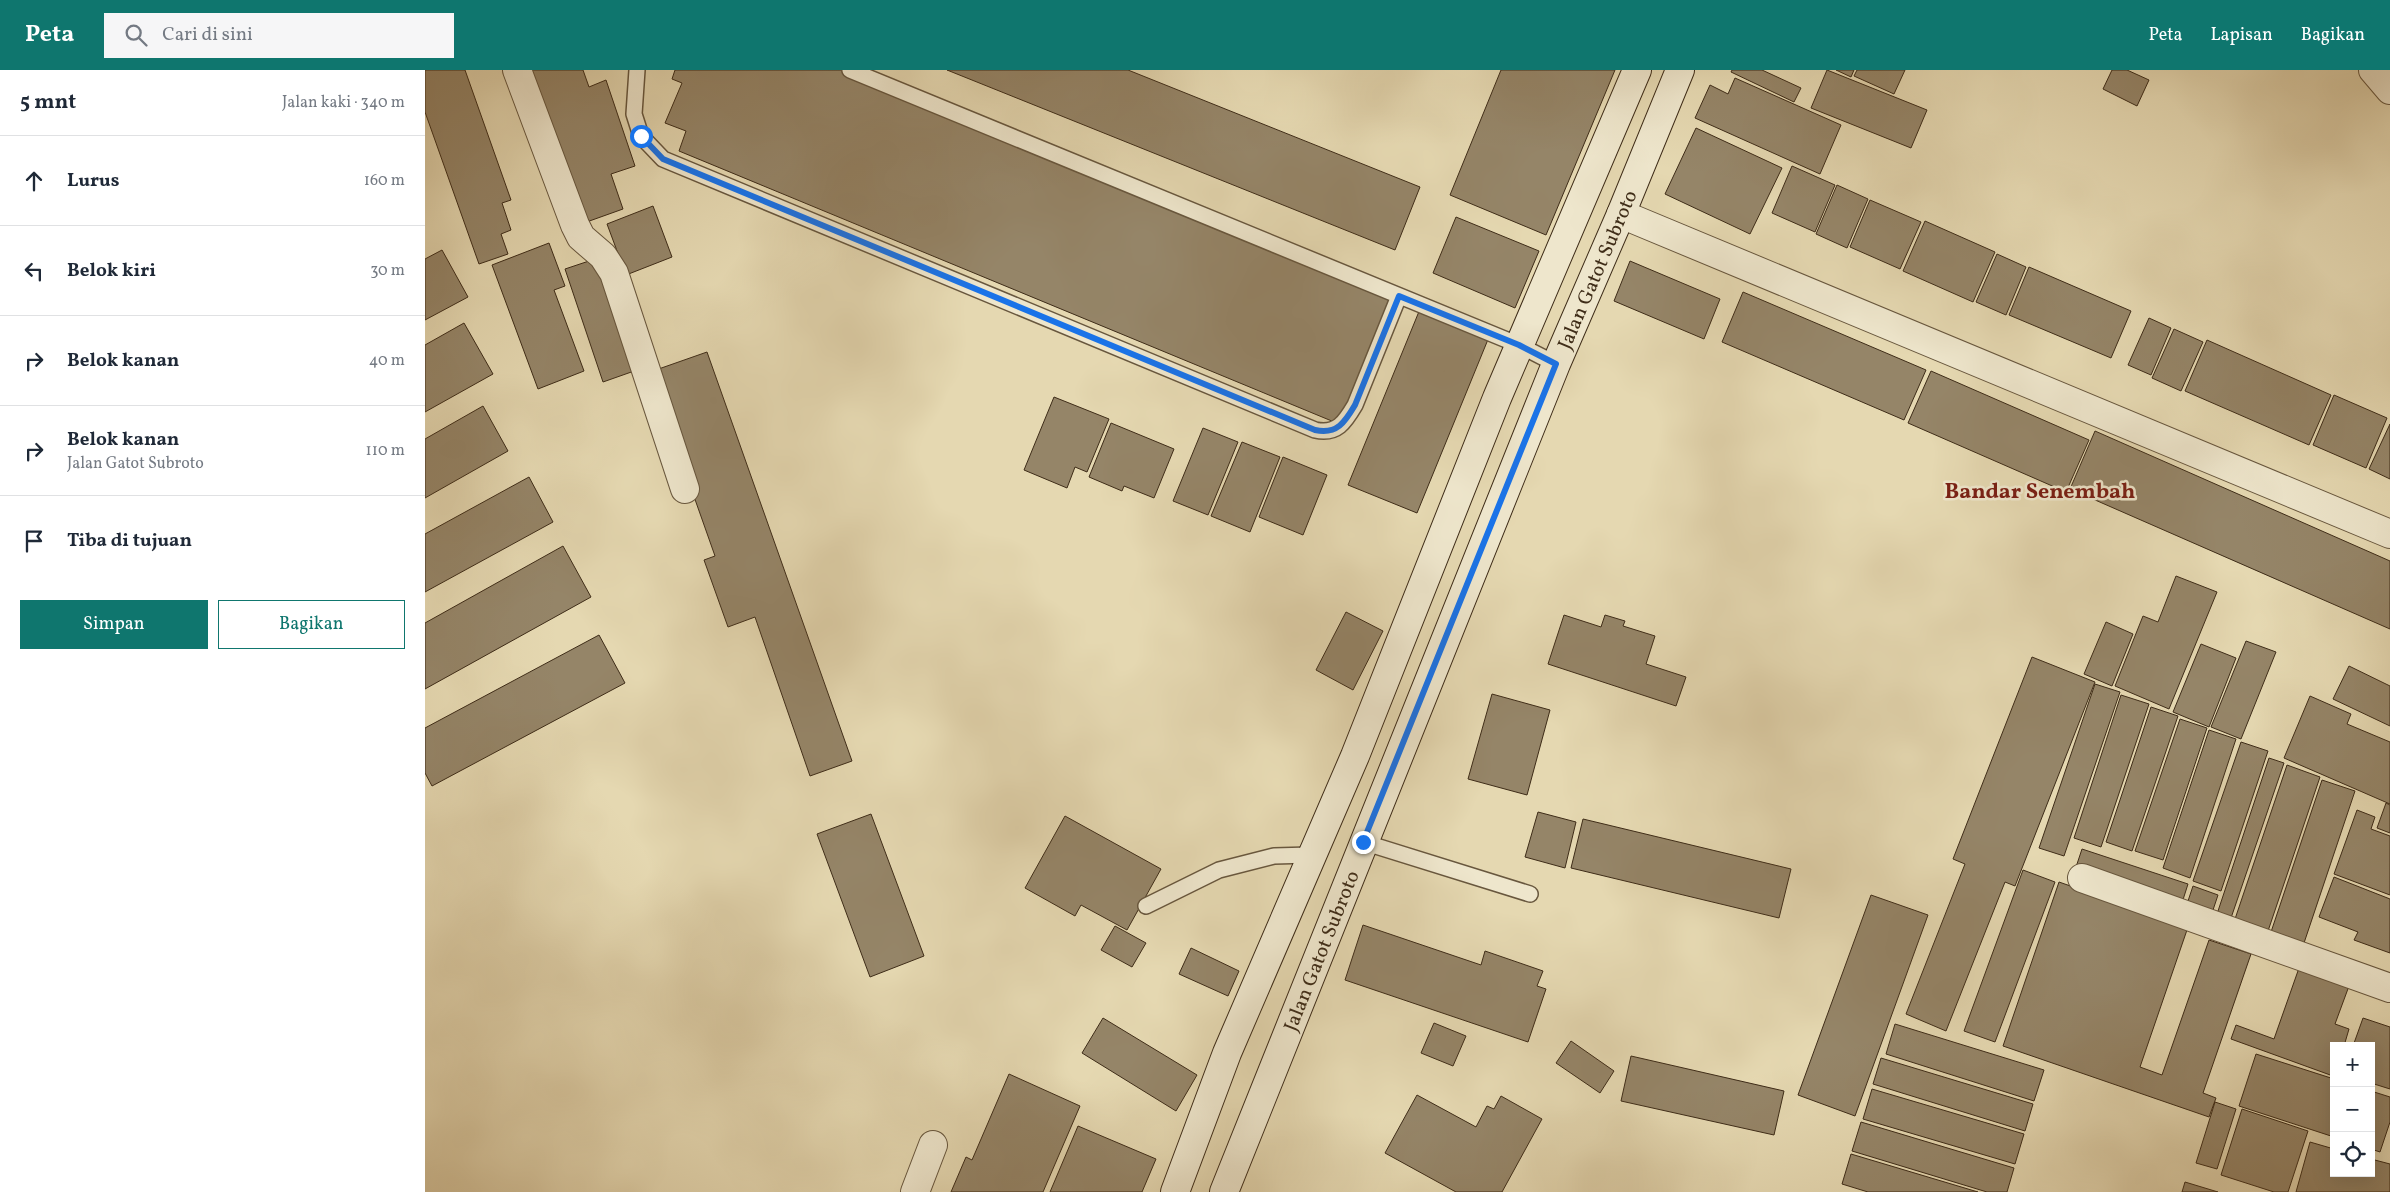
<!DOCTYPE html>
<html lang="id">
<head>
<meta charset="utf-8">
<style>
	:root { --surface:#fff; --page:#f6f6f7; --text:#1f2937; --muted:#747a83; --line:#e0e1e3; --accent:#0f766e }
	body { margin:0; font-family:Vollkorn,serif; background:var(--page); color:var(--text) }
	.controls { position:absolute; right:15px; bottom:15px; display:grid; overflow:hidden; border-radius:0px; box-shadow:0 5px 20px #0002 }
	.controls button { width:45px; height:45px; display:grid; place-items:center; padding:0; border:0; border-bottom:1px solid var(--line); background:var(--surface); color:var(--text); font:25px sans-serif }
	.stop { position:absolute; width:15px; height:15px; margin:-11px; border:4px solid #1a73e8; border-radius:50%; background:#fff }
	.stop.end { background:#1a73e8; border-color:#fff; box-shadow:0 1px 5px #0008 }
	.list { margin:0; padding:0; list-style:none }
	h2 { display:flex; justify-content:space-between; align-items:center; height:65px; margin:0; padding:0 20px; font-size:21px }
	h2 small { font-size:16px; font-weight:400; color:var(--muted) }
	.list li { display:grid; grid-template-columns:32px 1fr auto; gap:15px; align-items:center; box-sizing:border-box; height:90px; padding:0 20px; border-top:1px solid var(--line) }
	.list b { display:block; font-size:19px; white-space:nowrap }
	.list p { margin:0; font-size:16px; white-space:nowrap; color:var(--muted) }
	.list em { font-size:16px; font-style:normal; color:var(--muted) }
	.actions { display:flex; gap:10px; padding:15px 20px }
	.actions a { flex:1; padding:11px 0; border:1px solid var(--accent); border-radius:0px; text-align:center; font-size:18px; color:var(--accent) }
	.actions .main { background:var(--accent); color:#fff }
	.icon { flex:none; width:28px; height:28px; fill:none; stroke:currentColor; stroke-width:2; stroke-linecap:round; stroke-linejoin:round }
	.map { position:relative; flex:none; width:1965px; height:1122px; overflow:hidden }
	header { display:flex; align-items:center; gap:30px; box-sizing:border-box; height:70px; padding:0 25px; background:var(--accent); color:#fff }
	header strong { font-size:24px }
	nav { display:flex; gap:28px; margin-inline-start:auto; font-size:18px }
	.search { width:350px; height:45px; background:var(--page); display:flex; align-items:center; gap:12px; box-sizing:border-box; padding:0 18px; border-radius:0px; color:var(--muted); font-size:19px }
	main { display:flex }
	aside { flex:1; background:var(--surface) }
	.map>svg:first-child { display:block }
	.building { fill:#958568; stroke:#3e2c18 }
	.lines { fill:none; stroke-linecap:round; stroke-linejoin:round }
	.lane-casing { stroke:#68573e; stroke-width:18 }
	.street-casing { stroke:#68573e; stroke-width:30 }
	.secondary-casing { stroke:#3e2c18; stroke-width:30 }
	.lane { stroke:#eee6cc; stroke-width:15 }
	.street { stroke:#eee6cc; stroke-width:28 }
	.secondary { stroke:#eee6cc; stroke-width:28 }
	.route { stroke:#1a73e8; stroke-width:6 }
	.labels { text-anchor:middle; stroke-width:5; stroke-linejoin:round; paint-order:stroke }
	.street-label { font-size:20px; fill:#3e2c18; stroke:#eee6cc }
	.quarter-label { font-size:22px; font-weight:bold; fill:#7a1f14; stroke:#eee6cc }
</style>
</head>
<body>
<header>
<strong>Peta</strong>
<div class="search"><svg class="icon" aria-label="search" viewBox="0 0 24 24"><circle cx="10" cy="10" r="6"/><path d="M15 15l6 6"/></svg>Cari di sini</div>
<nav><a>Peta</a><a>Lapisan</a><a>Bagikan</a></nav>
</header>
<main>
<aside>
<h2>5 mnt<small>Jalan kaki · 340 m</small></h2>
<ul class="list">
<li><svg class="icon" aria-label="ahead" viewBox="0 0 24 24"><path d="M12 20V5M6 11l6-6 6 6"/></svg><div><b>Lurus</b></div><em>160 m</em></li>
<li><svg class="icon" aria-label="left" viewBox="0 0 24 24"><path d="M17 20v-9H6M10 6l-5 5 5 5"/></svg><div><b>Belok kiri</b></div><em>30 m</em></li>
<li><svg class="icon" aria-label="right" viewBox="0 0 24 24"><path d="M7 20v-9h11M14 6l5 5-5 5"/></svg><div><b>Belok kanan</b></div><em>40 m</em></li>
<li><svg class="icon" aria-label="right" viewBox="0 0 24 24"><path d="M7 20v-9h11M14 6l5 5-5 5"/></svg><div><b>Belok kanan</b><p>Jalan Gatot Subroto</p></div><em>110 m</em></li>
<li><svg class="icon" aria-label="arrive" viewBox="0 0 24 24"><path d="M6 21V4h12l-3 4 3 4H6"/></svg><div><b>Tiba di tujuan</b></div></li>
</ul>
<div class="actions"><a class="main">Simpan</a><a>Bagikan</a></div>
</aside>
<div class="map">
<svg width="1965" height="1122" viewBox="0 0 1965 1122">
	<rect width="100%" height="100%" fill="#e5d8b1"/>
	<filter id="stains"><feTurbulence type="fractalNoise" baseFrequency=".004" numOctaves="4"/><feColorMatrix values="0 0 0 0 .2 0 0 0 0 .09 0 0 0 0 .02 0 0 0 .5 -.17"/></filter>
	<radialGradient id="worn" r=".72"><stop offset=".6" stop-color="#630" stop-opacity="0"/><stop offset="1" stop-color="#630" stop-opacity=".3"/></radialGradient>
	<path class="building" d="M0,0H40L86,130L77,133L86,160L76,164L83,184L54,194L0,42Z
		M105,0H158L164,17L181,10L210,96L186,104L198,139L156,154Z
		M250,0H416L966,227L914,354L254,81L261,61L240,53L257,13L247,9Z
		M522,0H703L995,117L970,180Z
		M1076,0H1190L1121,165L1025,125Z
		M1307,0H1337L1376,18L1369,32L1306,2Z
		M1402,0L1502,40L1486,78L1386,38Z
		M1411,0H1429L1426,7Z
		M1432,0H1480L1469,24L1429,6Z
		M1687,0H1702L1724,10L1712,36L1678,19Z
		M1310,8L1416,55L1395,104L1270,48L1285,15L1303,24Z
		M1271,58L1357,98L1325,164L1240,124Z
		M1367,96L1410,115L1390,162L1347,143Z
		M1412,115L1443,129L1422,178L1391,164Z
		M1445,130L1496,152L1475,199L1425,177Z
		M228,136L247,187L201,205L182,154Z
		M1031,147L1114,181L1090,238L1008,203Z
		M1500,151L1570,182L1548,232L1478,201Z
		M124,173L140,216L129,220L159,301L113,319L67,195Z
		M17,180L43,227L0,250V189Z
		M1572,184L1601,197L1581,245L1551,232Z
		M173,188L212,300L178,312L140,199Z
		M1205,191L1295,229L1279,269L1189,231Z
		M1604,197L1706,241L1686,288L1584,245Z
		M1318,222L1501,300L1479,350L1297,272Z
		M995,239L1064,267L992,443L923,415Z
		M1724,248L1746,258L1726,305L1703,295Z
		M39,253L68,304L0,342V275Z
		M1749,259L1778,272L1756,321L1727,308Z
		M1782,270L1906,325L1884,375L1760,321Z
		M282,282L427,691L385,706L330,547L303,557L279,490L290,486L225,302Z
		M1506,301L1664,370L1641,422L1483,353Z
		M1909,325L1962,348L1941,398L1888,375Z
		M629,327L684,349L662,402L650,397L642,418L599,400Z
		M58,336L83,381L0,428V369Z
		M686,353L749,379L729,428L699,416L697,421L664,407Z
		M1965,354V409L1944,399Z
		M778,358L813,372L783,445L748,431Z
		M1670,361L1965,491V559L1645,419Z
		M817,372L855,387L825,462L786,446Z
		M858,387L902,405L878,465L834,447Z
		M104,407L128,452L0,522V464Z
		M138,476L166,527L0,619V553Z
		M1751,506L1792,522L1744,639L1690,616L1718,546L1733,552Z
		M921,542L958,561L928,620L891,600Z
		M1139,545L1176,557L1180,545L1200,551L1198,556L1230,566L1221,594L1261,607L1251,636L1123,594Z
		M1681,552L1708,564L1687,616L1659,604Z
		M174,565L200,613L7,716L0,703V658Z
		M1821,571L1851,582L1816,669L1786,657Z
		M1776,574L1811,588L1784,657L1748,642Z
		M1607,587L1670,612L1590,816L1580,812L1521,961L1481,944L1540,794L1528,789Z
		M1924,596L1965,616V656L1908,629Z
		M1670,614L1695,622L1639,786L1614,778Z
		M1067,624L1125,640L1102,725L1043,709Z
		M1696,625L1724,634L1676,777L1649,768Z
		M1885,626L1926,644L1922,654L1965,672V734L1859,688Z
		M1726,637L1753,646L1707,781L1681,772Z
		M1755,649L1782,658L1738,790L1710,781Z
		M1784,660L1811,669L1765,808L1738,798Z
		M1816,672L1843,681L1796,821L1768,811Z
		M1844,688L1859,693L1806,848L1792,844Z
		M1862,695L1895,707L1842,864L1809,852Z
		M1897,710L1930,721L1878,876L1845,865Z
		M1961,733L1965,735V763L1952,758Z
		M1932,740L1950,747L1946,759L1965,766V825L1909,804Z
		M1113,742L1151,752L1140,798L1100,787Z
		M446,744L499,886L445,907L392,764Z
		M640,746L736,799L702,860L656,835L650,846L600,818Z
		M1158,749L1366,799L1354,848L1146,798Z
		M1657,779L1763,814L1756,836L1650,800Z
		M1598,800L1630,812L1570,972L1539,961Z
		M1909,807L1965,829V883L1929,870L1933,862L1894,847Z
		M1634,812L1763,857L1715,997L1737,1005L1784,870L1826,884L1778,1023L1791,1028L1784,1047L1578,976Z
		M1768,816L1793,825L1786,846L1761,837Z
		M1446,825L1503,845L1430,1046L1373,1025Z
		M938,855L1056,895L1060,881L1118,901L1112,916L1121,919L1103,972L920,910Z
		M690,856L721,873L707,897L676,880Z
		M766,878L814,901L803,926L754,904Z
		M1874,898L1924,916L1910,954L1924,959L1919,976H1909L1908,1006L1806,969L1811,955L1849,969Z
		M678,948L772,1005L751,1041L657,983Z
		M1938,948L1965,957V1019L1946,1013V976H1928Z
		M1009,953L1041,966L1028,996L996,983Z
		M1470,954L1619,1000L1609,1031L1461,984Z
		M1146,971L1189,1001L1175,1023L1131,993Z
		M1831,984L1909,1009V1067L1814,1036Z
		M1206,986L1359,1021L1349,1065L1196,1031Z
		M1456,988L1608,1034L1600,1061L1448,1014Z
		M584,1004L655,1036L618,1122H526L541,1087L547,1090Z
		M1447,1019L1599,1064L1590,1094L1438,1049Z
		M1946,1021L1965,1027V1052L1955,1082L1946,1079Z
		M992,1025L1051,1057L1062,1036L1069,1039L1076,1026L1117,1049L1077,1122H1031L960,1083Z
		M1790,1032L1811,1039L1792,1099L1771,1093Z
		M1817,1039L1883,1061L1863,1122H1849L1796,1105Z
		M1436,1052L1589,1098L1582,1122H1562L1427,1081Z
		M653,1056L731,1089L717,1122H625Z
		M1885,1072L1909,1079V1103H1946V1089L1965,1094V1122H1871Z
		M1426,1084L1553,1122H1443L1417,1114Z
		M1760,1112L1793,1122H1757Z"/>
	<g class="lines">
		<g class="lane-casing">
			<path id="lane" d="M212,0L209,44L216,66L238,89L890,360C912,365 920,352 930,335L974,226
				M425,0L1094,275L1131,294
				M938,772L1105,824
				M721,836L794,800L849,786L885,785"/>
		</g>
		<g class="street-casing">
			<path id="street" d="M92,0L150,155L156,167L178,186L189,203L260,419
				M1948,0L1965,20
				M1196,144L1965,464
				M1657,808L1965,918
				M490,1122L508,1075"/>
		</g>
		<g class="secondary-casing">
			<g id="secondary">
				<path d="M750,1122L802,983L930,686L1072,328L1212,0"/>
				<path id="s1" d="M799,1122L1131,294L1196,144L1255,0"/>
			</g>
		</g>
		<use href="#lane" class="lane"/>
		<use href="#street" class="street"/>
		<use href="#secondary" class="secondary"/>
	</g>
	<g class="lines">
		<path class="route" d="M216,66L238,89L890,360C912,365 920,352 930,335L974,226L1094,275L1131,294L938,772"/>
	</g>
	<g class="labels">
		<g class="street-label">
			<text dy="7" stroke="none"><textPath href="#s1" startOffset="995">Jalan Gatot Subroto</textPath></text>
			<text dy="7" stroke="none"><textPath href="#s1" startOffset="260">Jalan Gatot Subroto</textPath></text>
		</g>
		<g class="quarter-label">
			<text x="1615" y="428">Bandar Senembah</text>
		</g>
	</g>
	<rect width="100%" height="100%" filter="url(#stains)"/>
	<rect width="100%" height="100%" fill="url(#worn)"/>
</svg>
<div class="controls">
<button>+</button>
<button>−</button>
<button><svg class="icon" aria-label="locate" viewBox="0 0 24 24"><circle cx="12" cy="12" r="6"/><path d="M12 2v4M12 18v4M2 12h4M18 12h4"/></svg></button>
</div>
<div class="stop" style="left:216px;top:66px"></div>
<div class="stop end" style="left:938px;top:772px"></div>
</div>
</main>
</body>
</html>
